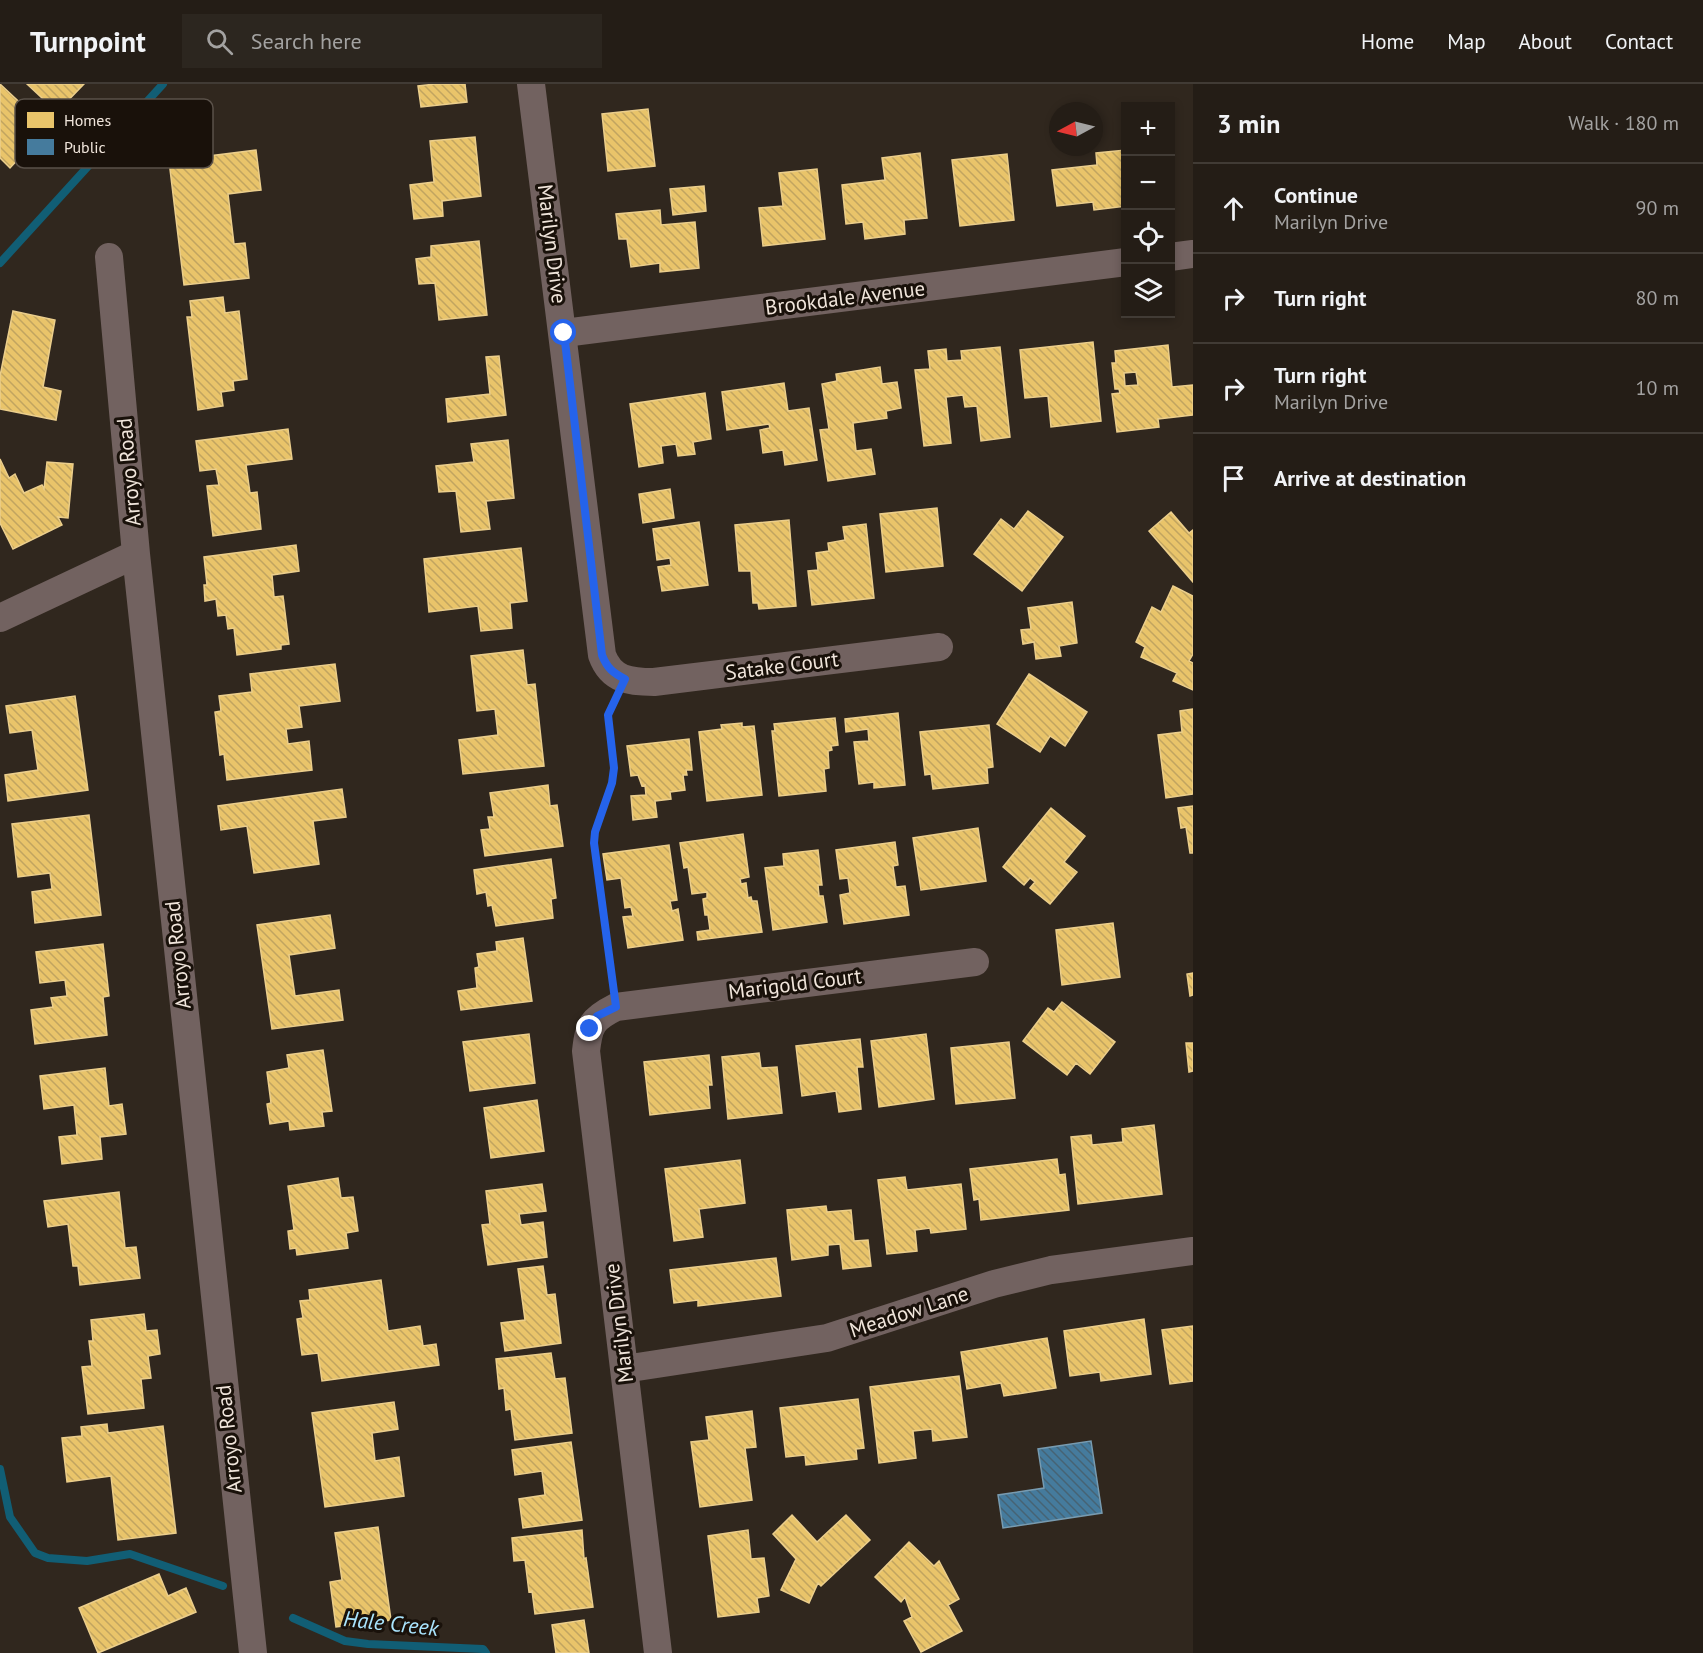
<!DOCTYPE html>
<html lang="en">
<head>
<meta charset="utf-8">
<style>
	:root { --surface:#241d16; --page:#2c261f; --text:#f1f3f6; --muted:#a3a2a1; --line:#413b35 }
	body { margin:0; font-family:"PT Sans",sans-serif; background:var(--page); color:var(--text) }
	.controls { position:absolute; right:18px; top:18px; display:grid; overflow:hidden; border-radius:0px; box-shadow:0 3px 9px #0003 }
	.controls button { width:54px; height:54px; display:grid; place-items:center; padding:0; border:0; border-bottom:2px solid var(--line); background:var(--surface); color:var(--text); font:30px sans-serif }
	.compass { position:absolute; left:1049px; top:18px; width:54px; height:54px; border-radius:50%; background:var(--surface); box-shadow:0 3px 9px #0003; rotate:263deg }
	.stop { position:absolute; width:18px; height:18px; margin:-14px; border:4px solid #2563eb; border-radius:50%; background:#fff }
	.stop.end { background:#2563eb; border-color:#fff; box-shadow:0 2px 6px #0008 }
	.list { margin:0; padding:0; list-style:none }
	h2 { display:flex; justify-content:space-between; align-items:center; height:78px; margin:0; padding:0 24px; font-size:26px }
	h2 small { font-size:20px; font-weight:400; color:var(--muted) }
	.list li { display:grid; grid-template-columns:39px 1fr auto; gap:18px; align-items:center; box-sizing:border-box; height:90px; padding:0 24px; border-top:2px solid var(--line) }
	.list b { display:block; font-size:22px; white-space:nowrap }
	.list p { margin:0; font-size:20px; white-space:nowrap; color:var(--muted) }
	.list em { font-size:20px; font-style:normal; color:var(--muted) }
	.icon { flex:none; width:33px; height:33px; fill:none; stroke:currentColor; stroke-width:2; stroke-linecap:round; stroke-linejoin:round }
	.map { position:relative; flex:none; width:1193px; height:1569px; overflow:hidden }
	header { display:flex; align-items:center; gap:36px; box-sizing:border-box; height:84px; padding:0 30px; background:var(--surface); border-bottom:2px solid var(--line) }
	header strong { font-size:28px }
	nav { display:flex; gap:33px; margin-inline-start:auto; font-size:21px }
	.search { width:420px; height:54px; background:var(--page); display:flex; align-items:center; gap:15px; box-sizing:border-box; padding:0 21px; border-radius:0px; color:var(--muted); font-size:22px }
	main { display:flex }
	aside { flex:1; background:var(--surface) }
	.map>svg:first-child { display:block }
	.homes { fill:url(#homes-back-hatch); stroke:#ebce8c; stroke-width:1.5; fill-rule:evenodd }
	.public { fill:url(#public-back-hatch); stroke:#789bb0; stroke-width:1.5 }
	.lines { fill:none; stroke-linecap:round; stroke-linejoin:round }
	.stream { stroke:#115e75; stroke-width:8 }
	.path { stroke:#6b5f5c; stroke-width:4; stroke-dasharray:4.5 4.5; stroke-linecap:butt }
	.street { stroke:#726260; stroke-width:28 }
	.route { stroke:#2563eb; stroke-width:8 }
	.labels { text-anchor:middle; stroke-width:6; stroke-linejoin:round; paint-order:stroke }
	.street-label { font-size:21px; fill:#f0e5db; stroke:#19110a }
	.water-label { font-size:22px; font-style:italic; fill:#aae5fe; stroke:#19110a }
	.key { fill:#19110a; stroke:#5a5149; stroke-width:1.5 }
	.key-label { font-size:16px; fill:#f0e5db }
</style>
</head>
<body>
<header>
<strong>Turnpoint</strong>
<div class="search"><svg class="icon" aria-label="search" viewBox="0 0 24 24"><circle cx="10" cy="10" r="6"/><path d="M15 15l6 6"/></svg>Search here</div>
<nav><a>Home</a><a>Map</a><a>About</a><a>Contact</a></nav>
</header>
<main>
<div class="map">
<svg width="1193" height="1569" viewBox="0 0 1193 1569">
	<defs>
		<pattern id="homes-back-hatch" width="6" height="6" patternUnits="userSpaceOnUse" patternTransform="scale(1.5)"><rect width="6" height="6" fill="#e9c46a"/><path d="M-1 5l2 2M0 0l6 6M5-1l2 2" fill="none" stroke="#c1a460"/></pattern>
		<pattern id="public-back-hatch" width="6" height="6" patternUnits="userSpaceOnUse" patternTransform="scale(1.5)"><rect width="6" height="6" fill="#457b9d"/><path d="M-1 5l2 2M0 0l6 6M5-1l2 2" fill="none" stroke="#466374"/></pattern>
	</defs>
	<rect width="100%" height="100%" fill="#30271e"/>
	<path class="homes" d="M0,0L47,44L10,84L0,74Z
		M27,0H84L57,28Z
		M435,0H465L467,18L421,23L418,2Z
		M648,25L655,82L608,87L602,30Z
		M475,53L481,112L442,117L443,132L414,135L410,101L434,98L430,57Z
		M256,66L261,106L228,110L234,160L245,159L249,194L184,201L169,77Z
		M1126,66V122L1094,126L1093,118L1057,122L1052,86L1097,81L1096,69Z
		M920,69L927,134L904,136L905,150L865,155L863,138L846,140L842,101L885,96L882,74Z
		M1007,70L1014,136L960,142L952,76Z
		M817,85L825,155L763,162L759,124L783,122L779,89Z
		M704,102L706,127L673,131L670,105Z
		M660,126L661,141L695,138L699,184L660,188V179L631,183L627,155H619L616,130Z
		M479,157L487,231L439,236L435,199L419,200L416,175L431,173V162Z
		M223,213L225,229L239,227L247,295L233,297L234,306L221,308L223,322L198,326L187,233H192L190,217Z
		M13,227L55,236L43,303L61,307L56,336L0,325V292Z
		M1093,258L1101,337L1051,343L1048,312L1025,314L1020,266Z
		M1168,261L1172,303L1193,301V331L1158,335L1159,343L1117,348L1112,310L1120,309L1119,305H1115L1112,279H1116L1115,267ZM1136,288L1138,301L1125,302L1124,289Z
		M1000,263L1010,353L981,357L977,322L965,323L963,311L946,313L951,359L924,362L915,286L930,285L928,267L946,265L947,277L962,276L961,267Z
		M499,272L506,331L448,338L446,315L490,310L486,273Z
		M880,283L882,300L897,298L901,324L886,327L887,334L853,339L856,367L871,365L875,390L828,397L820,346L829,345L822,300L837,297L836,290Z
		M784,299L788,327L809,324L817,376L785,381L783,366L763,369L760,346L770,344L769,340L727,346L722,308Z
		M705,309L711,355L693,358L695,370L678,372L676,360L661,362L663,379L639,383L630,320Z
		M288,345L292,375L246,381L250,409L257,408L261,445L213,452L207,402L219,401L216,385L200,387L196,357Z
		M508,356L514,414L486,417L490,445L461,448L456,407L439,408L436,382L474,378L471,360Z
		M0,375L9,394L15,390L24,409L42,401L44,405L47,378L73,380L68,434L58,433L62,441L13,465L0,439Z
		M670,405L674,434L643,439L639,410Z
		M937,424L943,482L886,488L880,430Z
		M1028,427L1063,453L1022,507L974,470L1001,435L1014,445Z
		M1171,428L1189,449L1193,446V498L1149,447Z
		M789,436L796,522L759,525L758,519H753L751,487H739L735,441Z
		M699,438L708,501L662,507L658,483L671,481L670,474L657,476L653,445Z
		M866,440L874,514L812,521L808,487L818,486L816,469L829,467L828,459L845,456L843,443Z
		M296,461L299,487L272,491L274,513L283,512L289,560L281,561V565L237,571L234,544L228,545L226,531L218,532L216,515L205,517L204,501H207L204,473Z
		M521,464L527,517L510,519L512,544L481,547L478,522L429,528L424,475Z
		M1173,502L1193,512V570L1189,577L1193,579V606L1173,597L1177,589L1141,573L1145,563L1136,558L1152,523L1161,528Z
		M1072,518L1077,559L1059,562L1061,572L1036,575L1034,558L1023,560L1021,546L1031,545L1028,524Z
		M523,566L527,601L535,600L544,682L463,690L459,656L498,651L495,625L477,627L471,572Z
		M335,580L340,617L299,622L302,643L286,645L288,660L309,657L312,686L227,696L224,670L220,671L215,628L221,627L219,612L252,608L250,590Z
		M1029,590L1087,628L1065,662L1050,652L1040,668L997,640Z
		M75,612L88,706L8,717L5,691L38,686L32,646L10,649L6,622Z
		M1193,625V710L1166,714L1158,651L1182,648L1180,627Z
		M898,629L905,701L874,704V698L859,700L854,658L869,657L868,645L846,648L845,635Z
		M835,634L838,661L831,662L832,666L828,667L829,684L824,685L826,707L779,712L772,647H775L774,640Z
		M742,639V643L754,642L762,711L707,717L699,648L722,645L721,641Z
		M989,641L993,683L987,684L988,699L933,705L931,690L925,691L920,648Z
		M689,655L692,686H686L687,691H683L685,706L670,708L671,715L655,717L657,733L633,736L631,712L646,711L645,701L642,702L638,691L631,692L627,662Z
		M548,701L550,722L557,721L563,762L485,772L481,746L490,745L488,733H494L490,709Z
		M342,705L346,733L313,737L319,780L254,789L247,742L221,746L218,722Z
		M1193,722V769H1190L1186,743L1181,744L1178,724Z
		M1051,724L1085,752L1064,778L1077,788L1050,820L1030,804L1035,798L1030,794L1024,801L1003,783Z
		M89,731L101,831L35,839L32,808L52,805L50,789L18,793L12,740Z
		M978,744L986,797L921,806L913,754Z
		M743,750L749,793L740,795L741,800L746,799L748,814L751,813L752,817H757L762,848L698,856L697,848L710,846L708,831H705L703,815L707,814V808L692,810L688,783L684,784L680,759Z
		M895,758L898,781L893,782L896,803L905,802L909,831L844,840L840,811L850,809L848,794L840,795L836,766Z
		M669,761L677,816L670,817L672,827L678,825L683,856L628,864L623,833L633,832L631,823L625,824L621,794L607,796L603,770Z
		M818,766L822,801H818L819,812H823L827,838L773,846L765,784L784,782L783,770Z
		M551,775L556,814L551,815L553,834L496,842L492,821L488,822L486,808L477,810L474,786Z
		M330,831L335,864L289,871L295,912L339,906L343,936L272,945L257,841Z
		M1113,839L1120,893L1062,901L1056,846Z
		M523,854L532,917L461,926L458,907L477,904L475,884L479,883L477,870L497,867L496,858Z
		M103,860L109,912L103,913L107,951L35,960L31,926L53,923L51,914L67,912L65,896L40,899L36,868Z
		M1193,889V911L1190,912L1187,890Z
		M1062,918L1115,958L1090,990L1076,979L1067,991L1023,957L1048,924L1054,928Z
		M529,950L535,999L470,1007L463,958Z
		M926,950L934,1015L879,1023L871,957Z
		M860,955L863,983H857L861,1025L839,1028L836,1007L802,1012L796,962Z
		M1009,958L1015,1014L956,1020L951,964Z
		M1186,959H1193V987L1189,988Z
		M323,966L332,1027L322,1028L324,1042L290,1046L289,1037L270,1040L267,1020L271,1019L267,988L289,984L287,971Z
		M759,969L761,984L777,983L782,1029L728,1035L722,973Z
		M709,971L712,1001H708L710,1024L650,1031L644,978Z
		M105,984L109,1022L122,1020L126,1050L100,1053L102,1075L62,1080L59,1053L77,1051L74,1021L44,1025L40,992Z
		M537,1016L544,1067L491,1074L484,1024Z
		M1154,1041L1162,1110L1078,1120L1071,1053L1091,1051L1092,1061L1123,1058L1122,1045Z
		M1057,1075L1059,1091L1065,1090L1069,1126L981,1136L979,1115L974,1116L970,1085Z
		M740,1076L745,1119L699,1125L703,1153L674,1157L665,1085Z
		M905,1093L907,1106L961,1100L966,1145L931,1149L930,1144L915,1146L917,1167L887,1170L878,1096Z
		M338,1094L341,1114L353,1113L358,1147L346,1149L348,1164L297,1171L296,1164L290,1165L288,1147L294,1146L288,1102Z
		M542,1100L546,1127L519,1130L521,1141L543,1138L547,1173L488,1181L482,1141L490,1140L486,1107Z
		M119,1108L125,1164L136,1163L140,1194L80,1201L78,1182H73L68,1140L48,1143L44,1117Z
		M826,1122L827,1128L851,1126L854,1157L868,1156L871,1182L843,1185L840,1160L828,1161V1171L792,1176L787,1126Z
		M776,1174L781,1212L698,1222V1216L674,1219L670,1186Z
		M543,1182L547,1211L555,1210L561,1259L505,1267L501,1239L525,1236L518,1185Z
		M381,1196L388,1247L420,1242L423,1262L436,1260L439,1281L322,1297L318,1269L302,1271L297,1235L303,1234L300,1217L310,1216L309,1206Z
		M144,1230L146,1247L157,1246L160,1270L148,1272L151,1294L141,1295L144,1324L88,1330L82,1283L92,1282L89,1257H93L91,1236Z
		M1144,1235L1151,1290L1101,1297L1100,1288L1070,1292L1064,1247Z
		M1193,1242V1297L1170,1300L1162,1246Z
		M1047,1254L1056,1304L1004,1312L1001,1299L967,1305L961,1268Z
		M551,1269L555,1295L565,1294L572,1349L515,1356L511,1325L506,1326L504,1304L499,1305L496,1275Z
		M959,1292L967,1353L933,1357L932,1345L913,1347L916,1374L879,1379L870,1303Z
		M858,1315L864,1364L856,1365L857,1375L806,1381L805,1371L786,1373L780,1324Z
		M394,1318L398,1345L372,1349L375,1377L399,1373L404,1412L325,1423L312,1329Z
		M752,1327L756,1363L745,1364L752,1416L700,1423L691,1358L709,1356L706,1333Z
		M107,1340L108,1349L163,1342L176,1449L118,1456L111,1392L67,1398L62,1354L82,1352L81,1343Z
		M571,1358L582,1436L523,1444L519,1415L545,1411L542,1387L515,1391L512,1366Z
		M792,1431L817,1458L846,1431L870,1456L821,1502L818,1499L809,1519L781,1506L796,1475L773,1450Z
		M378,1443L391,1536L336,1543L330,1498L342,1496L335,1449Z
		M582,1446L584,1475L586,1474L593,1523L535,1530L532,1507L529,1508L525,1476L514,1477L512,1454Z
		M748,1446L751,1475L764,1474L769,1512L757,1514L759,1528L718,1533L708,1452Z
		M909,1458L934,1482L939,1477L959,1515L948,1521L962,1547L921,1568L904,1537L912,1533L905,1513L901,1518L875,1493Z
		M159,1490L168,1512L186,1504L196,1528L98,1569L79,1524Z
		M584,1536L589,1569H556L552,1541Z"/>
	<path class="public" d="M1091,1357L1102,1429L1003,1444L998,1411L1044,1404L1038,1365Z"/>
	<g class="lines">
		<path class="stream" d="M0,179L163,0
			M0,1385L10,1433L35,1469L48,1474L87,1477L130,1470L223,1502
			M293,1534L345,1557L368,1560L483,1565L486,1569"/>
		<path class="path" d="M612,896L594,759L595,748L612,699L614,684L608,631L614,618"/>
		<path class="street" d="M531,0L602,571C611,596 630,598 654,598L939,563
			M109,173L136,470L253,1569
			M1170,173L1193,170
			M564,249L1126,178
			M0,534L136,470
			M624,1285L827,1254L994,1200L1051,1186L1193,1167
			M658,1569L586,967C589,941 592,935 616,923L975,878"/>
	</g>
	<g class="lines">
		<path class="route" d="M564,249L602,571C607,584 613,589 625,595L608,631L614,684L612,699L595,748L594,759L616,923L597,932L590,945"/>
	</g>
	<g class="labels">
		<g class="street-label">
			<text transform="translate(552 160) rotate(83)" y="7">Marilyn Drive</text>
			<text transform="translate(845 214) rotate(-7)" y="7">Brookdale Avenue</text>
			<text transform="translate(129 388) rotate(-95)" y="7">Arroyo Road</text>
			<text transform="translate(782 582) rotate(-7)" y="7">Satake Court</text>
			<text transform="translate(178 871) rotate(-96)" y="7">Arroyo Road</text>
			<text transform="translate(795 900) rotate(-7)" y="7">Marigold Court</text>
			<text transform="translate(909 1228) rotate(-18)" y="7">Meadow Lane</text>
			<text transform="translate(619 1239) rotate(-97)" y="7">Marilyn Drive</text>
			<text transform="translate(229 1355) rotate(-96)" y="7">Arroyo Road</text>
		</g>
		<g class="water-label">
			<text transform="translate(391 1539) rotate(6)" y="8">Hale Creek</text>
		</g>
	</g>
	<rect x="15" y="15" width="198" height="69" rx="9" class="key"/>
	<rect x="27" y="28" width="27" height="16" fill="#e9c46a"/>
	<rect x="27" y="55" width="27" height="16" fill="#457b9d"/>
	<g class="key-label">
		<text x="64" y="42">Homes</text>
		<text x="64" y="69">Public</text>
	</g>
</svg>
<div class="controls">
<button>+</button>
<button>−</button>
<button><svg class="icon" aria-label="locate" viewBox="0 0 24 24"><circle cx="12" cy="12" r="6"/><path d="M12 2v4M12 18v4M2 12h4M18 12h4"/></svg></button>
<button><svg class="icon" aria-label="layers" viewBox="0 0 24 24"><path d="M12 4l9 5-9 5-9-5zM3 14l9 5 9-5"/></svg></button>
</div>
<svg class="compass" viewBox="-18 -18 36 36"><path d="M0-13l5 13h-10z" fill="#e53935"/><path d="M0 13l5-13h-10z" fill="#a3a2a1"/></svg>
<div class="stop" style="left:564px;top:249px"></div>
<div class="stop end" style="left:590px;top:945px"></div>
</div>
<aside>
<h2>3 min<small>Walk · 180 m</small></h2>
<ul class="list">
<li><svg class="icon" aria-label="ahead" viewBox="0 0 24 24"><path d="M12 20V5M6 11l6-6 6 6"/></svg><div><b>Continue</b><p>Marilyn Drive</p></div><em>90 m</em></li>
<li><svg class="icon" aria-label="right" viewBox="0 0 24 24"><path d="M7 20v-9h11M14 6l5 5-5 5"/></svg><div><b>Turn right</b></div><em>80 m</em></li>
<li><svg class="icon" aria-label="right" viewBox="0 0 24 24"><path d="M7 20v-9h11M14 6l5 5-5 5"/></svg><div><b>Turn right</b><p>Marilyn Drive</p></div><em>10 m</em></li>
<li><svg class="icon" aria-label="arrive" viewBox="0 0 24 24"><path d="M6 21V4h12l-3 4 3 4H6"/></svg><div><b>Arrive at destination</b></div></li>
</ul>
</aside>
</main>
</body>
</html>
